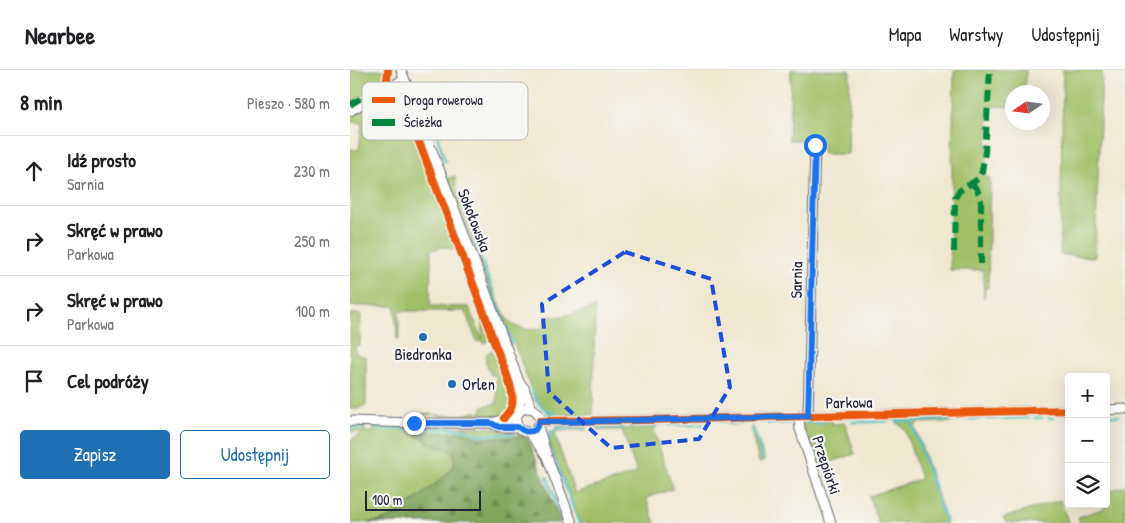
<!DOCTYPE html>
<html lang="pl">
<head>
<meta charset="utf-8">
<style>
	:root { --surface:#fff; --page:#f6f6f6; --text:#202124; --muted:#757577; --line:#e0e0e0; --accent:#1f6fb2 }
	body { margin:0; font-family:"Patrick Hand",sans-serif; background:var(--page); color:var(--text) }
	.controls { position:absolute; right:15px; bottom:15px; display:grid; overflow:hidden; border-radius:5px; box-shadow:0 5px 20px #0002 }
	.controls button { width:45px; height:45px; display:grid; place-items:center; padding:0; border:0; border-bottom:1px solid var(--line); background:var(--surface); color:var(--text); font:25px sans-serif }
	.compass { position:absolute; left:655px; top:15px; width:45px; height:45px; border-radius:50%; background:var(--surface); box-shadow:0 5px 20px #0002; rotate:257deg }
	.scale { position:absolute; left:15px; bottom:12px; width:116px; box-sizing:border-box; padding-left:5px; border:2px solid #22223b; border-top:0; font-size:14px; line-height:18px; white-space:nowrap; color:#22223b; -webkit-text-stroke:4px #f6f6f2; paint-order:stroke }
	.stop { position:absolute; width:15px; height:15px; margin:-11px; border:4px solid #1a73e8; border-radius:50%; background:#fff }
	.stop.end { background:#1a73e8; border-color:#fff; box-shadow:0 1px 5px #0008 }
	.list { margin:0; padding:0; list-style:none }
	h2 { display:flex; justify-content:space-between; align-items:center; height:65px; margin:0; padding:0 20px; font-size:21px }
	h2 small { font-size:16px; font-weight:400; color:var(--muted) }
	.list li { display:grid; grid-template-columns:32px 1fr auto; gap:15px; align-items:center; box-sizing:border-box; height:70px; padding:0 20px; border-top:1px solid var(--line) }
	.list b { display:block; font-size:19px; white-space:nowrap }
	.list p { margin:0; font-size:16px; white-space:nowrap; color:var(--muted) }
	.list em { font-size:16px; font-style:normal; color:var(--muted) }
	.actions { display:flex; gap:10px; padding:15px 20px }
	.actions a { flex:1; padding:11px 0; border:1px solid var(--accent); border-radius:5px; text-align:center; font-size:18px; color:var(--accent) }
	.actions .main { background:var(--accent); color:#fff }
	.icon { flex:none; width:28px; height:28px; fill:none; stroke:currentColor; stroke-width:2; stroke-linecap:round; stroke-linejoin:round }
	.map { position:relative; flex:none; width:775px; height:453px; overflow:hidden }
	header { display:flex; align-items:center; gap:30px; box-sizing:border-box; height:70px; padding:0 25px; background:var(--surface); border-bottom:1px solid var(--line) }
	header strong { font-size:24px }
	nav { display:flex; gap:28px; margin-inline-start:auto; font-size:18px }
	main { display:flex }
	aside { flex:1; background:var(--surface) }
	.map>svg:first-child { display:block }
	.grass { fill:#a0bf66; stroke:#617050 }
	.forest { fill:url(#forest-firs); stroke:#51644b }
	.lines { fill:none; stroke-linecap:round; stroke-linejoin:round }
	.stream { stroke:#55c2cc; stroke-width:2.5 }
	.minor-casing { stroke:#6a676f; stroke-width:11 }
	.minor { stroke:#fff; stroke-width:9 }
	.quiet { stroke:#00873e; stroke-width:6; stroke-dasharray:12 6; stroke-linecap:butt }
	.cycleway-casing { stroke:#f6f6f2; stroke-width:11 }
	.cycleway { stroke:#e8590c; stroke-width:8 }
	.route { stroke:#1a73e8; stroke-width:6 }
	.marked { fill:none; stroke:#1d4ed8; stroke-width:4; stroke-dasharray:10 6; stroke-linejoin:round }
	.poi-dot { fill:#1f6fb2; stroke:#f6f6f2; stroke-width:2 }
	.labels { text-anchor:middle; stroke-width:4.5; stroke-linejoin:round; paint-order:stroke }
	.street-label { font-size:16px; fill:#22223b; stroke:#f6f6f2 }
	.poi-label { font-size:16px; fill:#22223b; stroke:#f6f6f2 }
	.key { fill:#f6f6f2; stroke:#b6b6bb; stroke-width:1 }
	.key-label { font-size:14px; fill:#22223b }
</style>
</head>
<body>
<header>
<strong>Nearbee</strong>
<nav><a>Mapa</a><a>Warstwy</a><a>Udostępnij</a></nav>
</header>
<main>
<aside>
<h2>8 min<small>Pieszo · 580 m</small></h2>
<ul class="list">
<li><svg class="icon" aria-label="ahead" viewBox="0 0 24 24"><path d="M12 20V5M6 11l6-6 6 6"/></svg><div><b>Idź prosto</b><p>Sarnia</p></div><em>230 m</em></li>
<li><svg class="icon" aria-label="right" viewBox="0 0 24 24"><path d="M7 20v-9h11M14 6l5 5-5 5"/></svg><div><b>Skręć w prawo</b><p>Parkowa</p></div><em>250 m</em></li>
<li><svg class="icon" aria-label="right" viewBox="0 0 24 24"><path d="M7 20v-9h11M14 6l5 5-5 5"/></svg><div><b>Skręć w prawo</b><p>Parkowa</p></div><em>100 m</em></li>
<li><svg class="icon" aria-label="arrive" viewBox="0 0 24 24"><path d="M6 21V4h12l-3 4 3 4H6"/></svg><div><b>Cel podróży</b></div></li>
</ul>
<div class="actions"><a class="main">Zapisz</a><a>Udostępnij</a></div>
</aside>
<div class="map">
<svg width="775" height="453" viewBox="0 0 775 453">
	<defs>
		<pattern id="forest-firs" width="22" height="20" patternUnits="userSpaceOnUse" patternTransform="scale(1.25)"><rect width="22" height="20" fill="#80a65b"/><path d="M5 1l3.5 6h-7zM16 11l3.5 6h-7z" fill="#68874c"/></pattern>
	</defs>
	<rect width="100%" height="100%" fill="#f6f6f2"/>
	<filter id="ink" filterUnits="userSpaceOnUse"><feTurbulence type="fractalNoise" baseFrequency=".02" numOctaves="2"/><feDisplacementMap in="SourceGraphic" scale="10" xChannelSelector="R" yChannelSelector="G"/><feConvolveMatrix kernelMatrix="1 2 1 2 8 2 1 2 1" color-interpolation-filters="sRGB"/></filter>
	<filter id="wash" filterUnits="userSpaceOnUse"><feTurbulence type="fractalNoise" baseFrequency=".0096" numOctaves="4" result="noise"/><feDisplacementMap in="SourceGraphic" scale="20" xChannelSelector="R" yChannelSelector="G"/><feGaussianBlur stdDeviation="1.12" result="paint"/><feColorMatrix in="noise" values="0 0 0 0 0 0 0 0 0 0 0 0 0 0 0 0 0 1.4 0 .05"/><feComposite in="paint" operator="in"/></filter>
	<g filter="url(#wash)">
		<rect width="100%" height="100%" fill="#efe7d0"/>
		<path class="grass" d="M0,0H36L37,5L29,16L0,33Z
			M441,0H500L498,84H472V71L439,70Z
			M604,0H676L675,22H662V37L639,36L636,108H640L638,218H635L634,228L633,200H600Z
			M713,0H752L745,187L710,185Z
			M46,23L53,27L58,33L114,176L113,182L57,36L53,29Z
			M36,25V60L64,64L108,180L93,177L81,180L80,236L119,237L132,269L133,254L112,191L137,259L139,269L134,274L132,270L127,272L115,241H49V269H47L45,236H0V79L9,80L12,53L0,52V48Z
			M105,106L106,117C114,140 148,245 163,255C171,260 184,260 193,258L196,246C204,250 234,240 245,238L243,345H200L185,330L166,278L164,273L161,274L158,269L98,108Z
			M0,244H11L10,275L5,276L6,284L16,287V335L8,339H0Z
			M141,280C143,282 145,283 147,285C154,293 163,329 159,340L151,344V347L93,348L88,345H73V343C89,345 110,348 126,341V345H129V342H132V337L133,336L134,338H135L136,335L147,334L146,305H141C137,296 131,287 141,280Z
			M601,347V352L568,353L565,357L597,453H528L519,426L571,409L554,358L547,353V348Z
			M482,351V354L495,353L505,384L466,397L452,358L455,352Z
			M306,353V358H303L323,419L296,428L305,453H230L200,374L197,375L196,371H198L200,362L207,358V355H235L236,360L207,361L205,365L225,423L287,403L272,360H248V354H272L273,359H280V354Z
			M0,355L15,356V362H24V356L137,357L150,359V361L162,362L176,367L128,368L114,362L65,364L75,371L103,382C105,387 106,392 103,397C99,405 48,445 39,448C26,453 13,453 0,453V371L14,362H0Z
			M403,356L415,390L409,392L401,361V357Z
			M775,416V453H730L728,447L755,438L753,434H756V422Z
			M710,430L719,453H657L653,448Z"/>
		<path class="forest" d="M114,362L128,368L176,367L178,368L211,453H17L31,451L44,446L93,408L103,397L105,388L103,382L75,371L65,364Z"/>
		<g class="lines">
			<path class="stream" d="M70,17L80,45
				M86,61L95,91
				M124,170L154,251
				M117,192L130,227
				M157,257L163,273
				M181,319C186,331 193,342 207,344
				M757,346H768
				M718,347H719
				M684,348H692
				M698,348H704
				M637,349H648
				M651,349L679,348
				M606,350L629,349
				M546,351L601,350
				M561,351L596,453
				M502,352H519
				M521,352L537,351
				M455,353H473
				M378,354H391
				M418,354L443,353
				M318,355H353
				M251,357L272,358
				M281,357L306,356
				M0,358H13
				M403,358L413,390
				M26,359H115L128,365L165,364
				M203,361L200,365L199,375L229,453
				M203,361L208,358H232
				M197,407L214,453"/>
		</g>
	</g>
	<g filter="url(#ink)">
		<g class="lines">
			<g class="minor-casing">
				<path id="minor" d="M51,0L127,198L169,312L170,340
					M0,41L54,9
					M169,312L174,318L182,339
					M166 350a12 12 0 1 1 24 0a12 12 0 1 1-24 0Z
					M756,340L775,339
					M449,346L450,359L481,453
					M458,346L465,75
					M0,351L64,353H141L166,346
					M190,351L294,350L719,340
					M141,353L149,357H168
					M188,356L197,387L222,453
					M179,362L195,384"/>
			</g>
			<use href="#minor" class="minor"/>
			<path class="quiet" d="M0,35L33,15L37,10
				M622,114L627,119L631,131V194
				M604,182L605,128L609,121L628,109L632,101L635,82L640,0"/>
			<g class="cycleway-casing">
				<path id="cycleway" d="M38,0L37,10L43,25L51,29L55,35L139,256C143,277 166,315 162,335C161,341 156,344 154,348
					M190,351L294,350L719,340"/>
			</g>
			<use href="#cycleway" class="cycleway"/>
		</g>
	</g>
	<g class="lines" filter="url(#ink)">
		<path class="route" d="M64,353H141L149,357H168C173,362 178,363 185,360L190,351L205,352L458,346L465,75"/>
	</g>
	<path class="marked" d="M275,182L361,209L380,317L349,369L261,378L199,322L192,234Z"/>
	<g class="poi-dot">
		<circle cx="73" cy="267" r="5"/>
		<circle cx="102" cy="314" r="5"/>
	</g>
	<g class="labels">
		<g class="street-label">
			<text transform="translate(125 150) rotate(69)" y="6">Sokołowska</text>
			<text transform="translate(446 210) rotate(-89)" y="6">Sarnia</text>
			<text transform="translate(499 332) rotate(-1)" y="6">Parkowa</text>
			<text transform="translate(477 395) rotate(72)" y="6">Przepiórki</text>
		</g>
		<g class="poi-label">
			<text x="73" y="290">Biedronka</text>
			<text x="112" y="320" text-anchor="start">Orlen</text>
		</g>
	</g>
	<rect x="12" y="12" width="166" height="58" rx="8" class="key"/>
	<rect x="22" y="27" width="23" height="6" fill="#e8590c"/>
	<rect x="22" y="49" width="23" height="7" fill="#00873e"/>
	<g class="key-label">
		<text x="54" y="35">Droga rowerowa</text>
		<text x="54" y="57">Ścieżka</text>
	</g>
</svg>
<div class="controls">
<button>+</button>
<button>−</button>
<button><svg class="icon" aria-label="layers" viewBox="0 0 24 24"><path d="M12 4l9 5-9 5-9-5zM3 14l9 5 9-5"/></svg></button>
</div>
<svg class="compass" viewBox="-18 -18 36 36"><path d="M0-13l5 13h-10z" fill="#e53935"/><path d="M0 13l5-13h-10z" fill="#757577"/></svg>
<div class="scale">100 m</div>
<div class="stop" style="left:465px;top:75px"></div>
<div class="stop end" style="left:64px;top:353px"></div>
</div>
</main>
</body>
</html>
